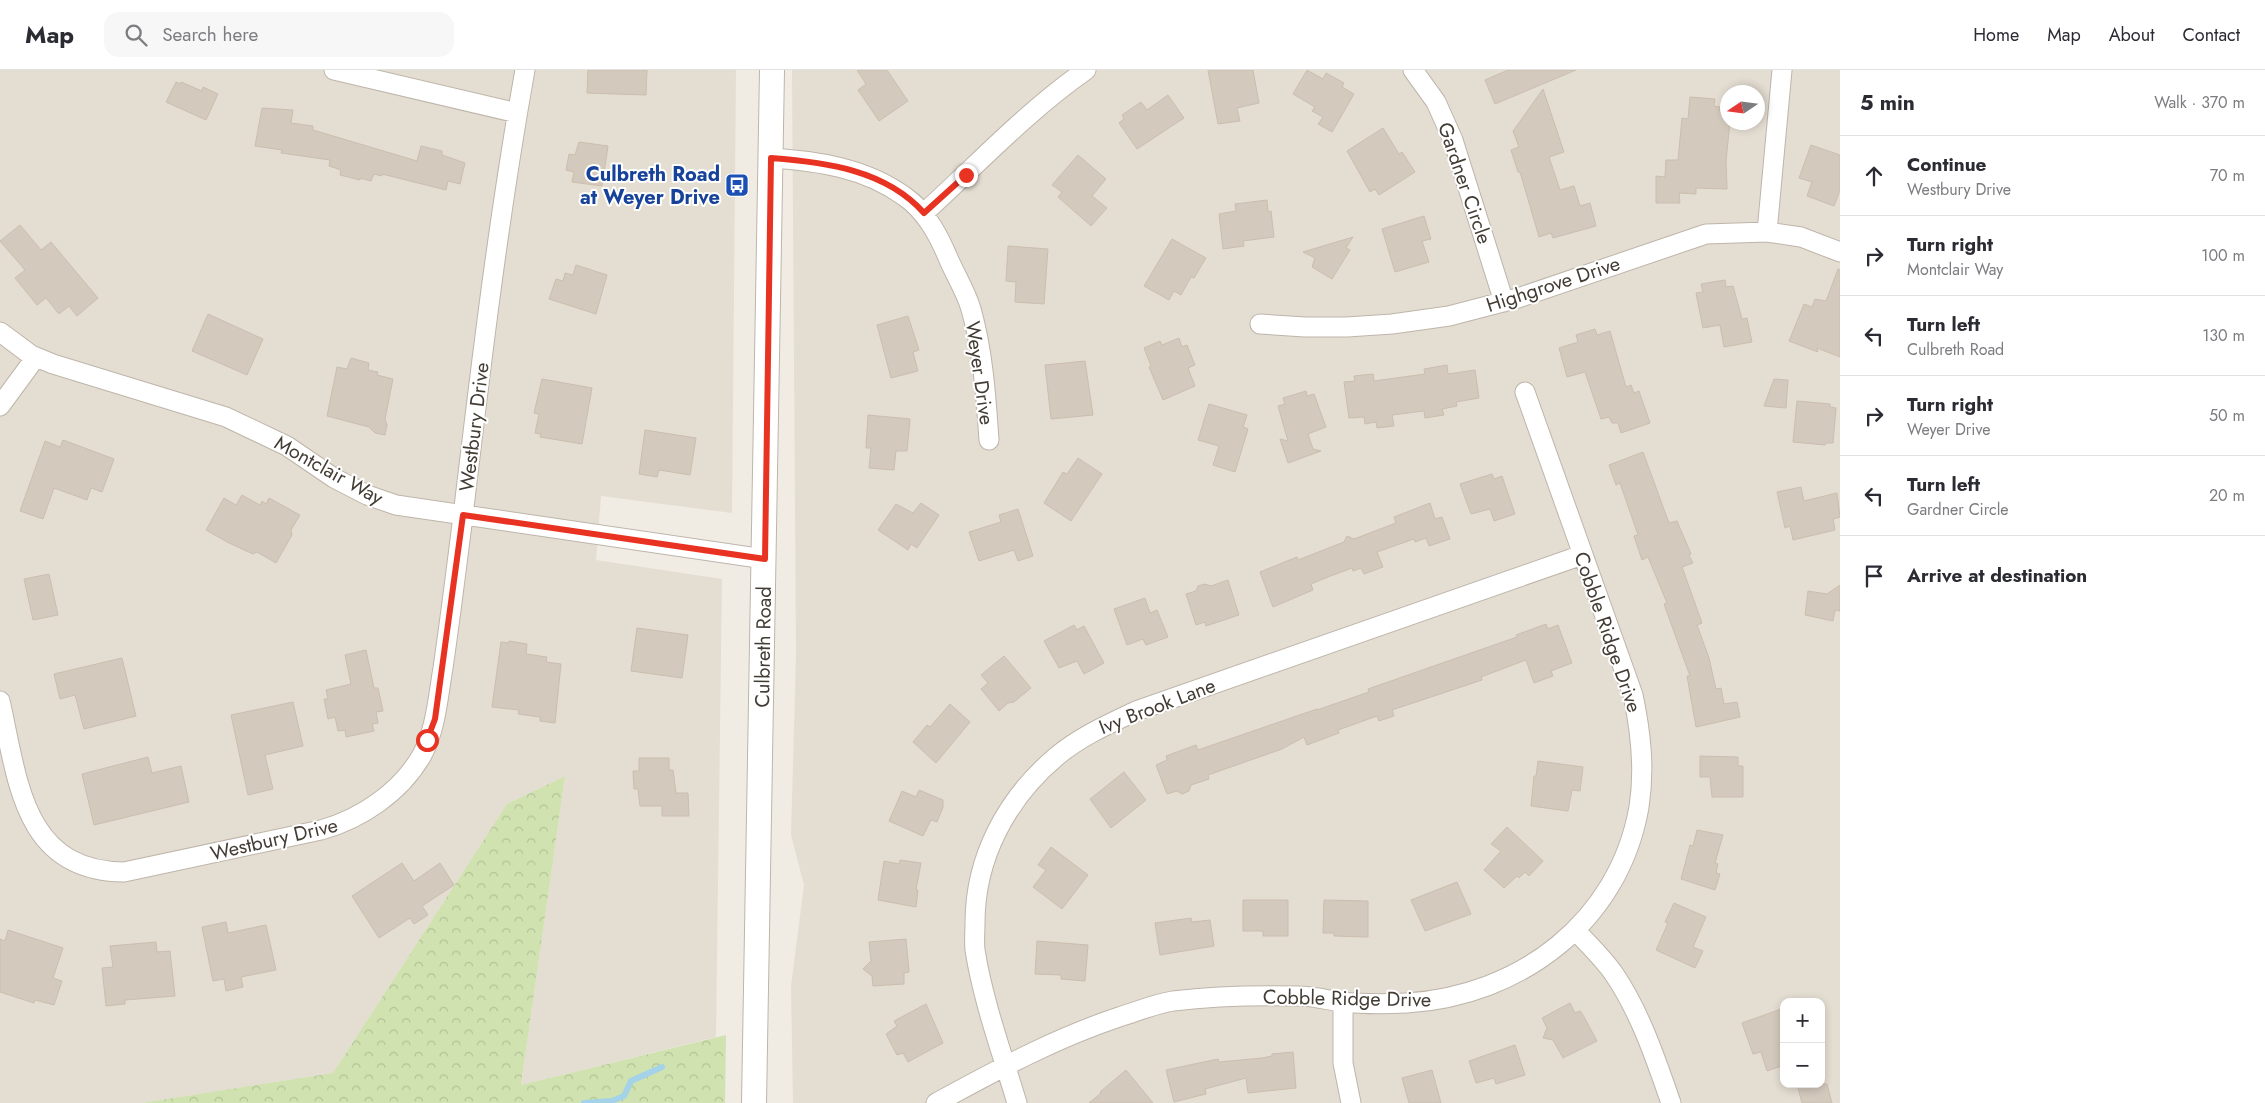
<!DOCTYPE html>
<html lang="en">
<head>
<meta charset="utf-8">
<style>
	:root { --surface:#fff; --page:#f7f7f7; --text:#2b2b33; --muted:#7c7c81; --line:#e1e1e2 }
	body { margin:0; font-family:Jost,sans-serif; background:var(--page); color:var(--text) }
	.controls { position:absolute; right:15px; bottom:15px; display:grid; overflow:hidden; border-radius:10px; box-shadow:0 2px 8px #0003 }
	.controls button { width:45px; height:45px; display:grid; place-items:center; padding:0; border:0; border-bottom:1px solid var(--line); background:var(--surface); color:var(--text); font:25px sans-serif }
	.compass { position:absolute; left:1720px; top:15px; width:45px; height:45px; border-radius:50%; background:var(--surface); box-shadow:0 2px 8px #0003; rotate:257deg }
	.stop { position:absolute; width:15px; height:15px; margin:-11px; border:4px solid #e83323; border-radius:50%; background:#fff }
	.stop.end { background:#e83323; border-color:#fff; box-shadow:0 1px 5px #0008 }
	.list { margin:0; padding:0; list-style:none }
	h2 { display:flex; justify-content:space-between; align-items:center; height:65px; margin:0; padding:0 20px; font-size:21px }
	h2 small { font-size:16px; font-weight:400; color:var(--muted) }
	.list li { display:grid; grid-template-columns:32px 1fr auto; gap:15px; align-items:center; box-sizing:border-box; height:80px; padding:0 20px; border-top:1px solid var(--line) }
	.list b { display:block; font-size:19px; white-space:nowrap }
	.list p { margin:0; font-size:16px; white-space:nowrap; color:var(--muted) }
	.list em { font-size:16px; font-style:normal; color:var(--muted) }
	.icon { flex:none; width:28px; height:28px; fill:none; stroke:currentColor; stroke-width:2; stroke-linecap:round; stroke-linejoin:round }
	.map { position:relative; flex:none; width:1840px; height:1033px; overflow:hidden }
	header { display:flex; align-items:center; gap:30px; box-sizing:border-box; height:70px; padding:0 25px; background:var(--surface); border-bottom:1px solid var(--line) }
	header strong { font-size:24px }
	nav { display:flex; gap:28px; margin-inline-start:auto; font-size:18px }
	.search { width:350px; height:45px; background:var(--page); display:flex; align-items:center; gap:12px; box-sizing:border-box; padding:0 18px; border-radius:15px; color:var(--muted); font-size:19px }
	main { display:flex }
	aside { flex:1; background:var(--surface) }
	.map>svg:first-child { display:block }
	.residential { fill:#e4ddd2; fill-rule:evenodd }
	.park { fill:url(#park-crowns) }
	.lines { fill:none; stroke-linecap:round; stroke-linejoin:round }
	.stream { stroke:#a4d2e9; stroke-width:6 }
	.building { fill:#d4c9bd; stroke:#cbbeae }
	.minor-casing { stroke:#beb5aa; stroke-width:21 }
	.tertiary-casing { stroke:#beb5aa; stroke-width:26 }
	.minor { stroke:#fff; stroke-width:19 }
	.tertiary { stroke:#fff; stroke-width:24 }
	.route { stroke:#e83323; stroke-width:6 }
	.labels { text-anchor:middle; stroke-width:4; stroke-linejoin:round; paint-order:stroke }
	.transit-label { font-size:20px; font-weight:bold; fill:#164399; stroke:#fff; text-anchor:end }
	.street-label { font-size:20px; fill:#423c34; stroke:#fff }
</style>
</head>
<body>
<header>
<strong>Map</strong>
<div class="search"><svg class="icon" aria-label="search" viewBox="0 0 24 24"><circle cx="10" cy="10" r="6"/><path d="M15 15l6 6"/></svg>Search here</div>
<nav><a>Home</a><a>Map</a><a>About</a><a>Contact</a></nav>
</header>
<main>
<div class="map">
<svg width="1840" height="1033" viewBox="0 0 1840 1033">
	<defs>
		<pattern id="park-crowns" width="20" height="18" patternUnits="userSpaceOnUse" patternTransform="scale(1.25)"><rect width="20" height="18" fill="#cfe2af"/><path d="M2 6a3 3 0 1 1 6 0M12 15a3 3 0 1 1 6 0" fill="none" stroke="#b3c397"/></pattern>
	</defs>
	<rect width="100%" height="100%" fill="#f0ece4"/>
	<path class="residential" d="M0,0H736L732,443L601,426L596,490L722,509L716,967L521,1015L565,706L507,734L333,1003L141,1033H0Z
		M792,0H1840V1033H793L791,916L804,815L791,765L796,586ZM1728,22H1758V52H1728ZM1784,932H1821V1014H1784Z"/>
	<path class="park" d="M565,706L521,1015L726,965L725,1033H141L333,1003L507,734Z"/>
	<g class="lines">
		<path class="stream" d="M584,1033L612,1031L624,1026L631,1011L662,997"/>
	</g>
	<path class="building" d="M588,0H647L646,25L587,23Z
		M857,0H887L908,31L879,51L858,20L866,14Z
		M1208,0H1253L1259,33L1237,38L1240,51L1218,54Z
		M1307,0L1323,9L1326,3L1344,13L1342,17L1354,24L1332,62L1318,54L1323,47L1312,41L1315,37L1293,24Z
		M1508,0H1576L1495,34L1485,10Z
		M176,12L181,14V12L202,21L203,17L218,24L206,50L166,32Z
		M1543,19L1564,82L1549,87L1560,120L1574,116L1580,136L1590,133L1596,156L1553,168L1551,163L1539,167L1520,102H1518L1511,80L1519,77L1513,61Z
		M1168,25L1184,48L1137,79L1119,53L1124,49L1122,45L1141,32L1147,40Z
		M1690,27L1715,29L1714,36L1720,37L1719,42L1728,43V52H1730L1726,91L1727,119L1696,118V124L1679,123L1680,133H1656V106L1665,107L1666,90H1678L1682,48L1688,49Z
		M262,38L293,40L291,53L313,56V60L417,91L421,76L442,81V85L465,93L460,114L448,111L446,120L382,104V106L374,104L371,111L360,108V110L340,105L341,100L329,96L330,90L281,83L282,80L255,76Z
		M1383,58L1399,84L1402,82L1415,102L1379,125L1375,119L1370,122L1347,81Z
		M579,72L608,76L602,116L572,112L574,102L566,100L569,84L575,85Z
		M1811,75L1840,85V120L1834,136L1807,126L1812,112L1799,108Z
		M1078,85L1106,109L1092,126L1107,138L1091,156L1058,127L1062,122L1052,115Z
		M1267,130L1268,142L1271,141L1274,167L1243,171L1244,176L1223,179L1219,144L1236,141L1235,134Z
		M1424,146L1431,169L1422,171L1429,192L1395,202L1382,159Z
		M20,155L41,180L51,172L98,228L77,246L69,236L59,244L46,228L37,235L15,208L25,200L0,171Z
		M1353,167L1346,178L1350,180L1332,209L1312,197L1315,188L1303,182Z
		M1172,169L1206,188L1194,208L1191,207L1181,225L1174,221L1169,230L1144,216Z
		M1008,176L1048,179L1044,234L1015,232L1016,212L1006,211Z
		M576,195L607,205L596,244L549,229L556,209L563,211L565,203L573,205Z
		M1838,199L1840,200V287L1817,278L1818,282L1789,271L1804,234L1812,237L1815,229L1826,231Z
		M1725,210L1726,217L1733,216L1742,249L1747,248L1752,272L1724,277L1720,255L1703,258L1696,223L1703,222L1701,214Z
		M208,244L263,269L247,305L192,281Z
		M908,246L919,280L913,282L918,301L891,308L877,255Z
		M1595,259L1597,265L1610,261L1626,317L1631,315L1634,323L1639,321L1650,353L1621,363L1618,353H1612L1609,347L1601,349L1585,302L1567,307L1559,278L1578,272L1576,265Z
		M1179,268L1182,277L1187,275L1195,295L1188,298L1195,316L1163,330L1149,297L1151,296L1144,278L1160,271L1162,275Z
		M351,288L369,293L368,300L378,302L377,305L393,309L385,349L387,355L385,365L375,363L369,357L327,346L337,297L347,299Z
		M1085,291L1093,345L1051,349L1045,295Z
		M1447,295L1448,304L1475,300L1479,328L1456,332L1457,336L1442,339L1444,345L1425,348L1424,341L1392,345L1394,356L1377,358L1376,352L1365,354L1364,347L1349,348L1344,312L1355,311L1354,306L1373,304L1374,311L1425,304L1424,299Z
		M542,309L592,318L582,374L540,367L541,364L535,363L539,344L534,343Z
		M1774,309L1788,310L1786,338L1764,336Z
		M1306,321L1307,326L1314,324L1326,357L1308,364L1313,379L1321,381L1288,393L1280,369L1288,371L1278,336L1285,334L1283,328Z
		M1797,331L1830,334V337L1836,338L1833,373H1826L1825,375L1793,372Z
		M1209,334L1247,345L1243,357L1248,359L1235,402L1213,395L1219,376L1198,370Z
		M868,345L910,349L907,381H896L894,400L869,398L871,378H866Z
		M645,360L696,368L690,405L659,400L657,407L639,404Z
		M63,370L114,389L102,422L91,418L87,430L54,418L43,449L20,441L45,371L60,377Z
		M1643,382L1669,453L1677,451L1691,484L1689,485L1693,493L1682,497L1702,553L1697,555L1709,588L1716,619L1721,618L1724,634L1737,632L1740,647L1696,657L1687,606H1690L1664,534L1667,533L1648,487L1642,490L1634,466L1638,465L1620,413L1616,415L1609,395Z
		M1078,388L1102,404L1071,451L1044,433L1063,402L1067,404Z
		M1492,404L1494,409L1502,406L1515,444L1494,451L1490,439L1471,444L1460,414Z
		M1801,417L1804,431L1837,423L1840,447L1833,449L1835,460L1793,470L1790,456L1785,458L1777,422Z
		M242,425L260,435L262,431L266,434L269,428L300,445L291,460L292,465L276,493L257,482L253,484L229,473L206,460L224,428L236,435Z
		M921,433L939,445L917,478L911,474L908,480L878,460L896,434L913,443Z
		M1430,433L1435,449L1442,447L1450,469L1429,476L1426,468L1415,472L1414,469L1377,482L1383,497L1364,504L1361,498L1353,501L1352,498L1328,507L1311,514L1313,520L1273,537L1260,502L1297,487L1298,490L1344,472L1347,466L1354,469L1396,453L1394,447Z
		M1018,439L1033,486L1018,491L1014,480L979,491L969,462L1001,452L999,445Z
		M49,504L58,545L33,550L24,509Z
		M1228,510L1239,545L1206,556L1205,552L1196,555L1186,524L1196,521L1198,516L1205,514L1211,516Z
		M1840,515V541L1835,540L1833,551L1805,545L1808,521L1827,524Z
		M1145,528L1150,543L1157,540L1168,567L1146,575L1143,569L1127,575L1114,539Z
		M1546,554L1548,559L1558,555L1572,593L1551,601L1553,606L1534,613L1526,590L1481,607L1482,610L1392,640L1394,646L1379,651L1377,646L1338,660L1339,663L1307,675L1304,667L1282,679L1208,705L1209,709L1191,715L1189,721L1182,724L1177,721L1167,724L1156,695L1167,690L1166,686L1196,675L1198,680L1317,639V640L1369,622L1368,619L1517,567L1516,565Z
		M1074,555L1077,560L1084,556L1104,593L1084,604L1077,591L1059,598L1044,571Z
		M637,558L688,565L682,608L631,601Z
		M509,571L527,574L526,584L547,587L546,592L561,594L555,653L540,651V647L518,644L519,640L492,637L501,572L509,573Z
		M366,580L374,618H378L383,641L376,642L378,653L372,654L374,661L346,667L345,660L338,661L335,647L328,649L324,629H328L326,620L351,614L345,585Z
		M1004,586L1031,618L1014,632L1008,633L999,641L981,619L988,613L981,605Z
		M122,588L136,646L84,659L75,625L60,629L54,604Z
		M293,632L303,676L265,685L273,719L248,725L231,645Z
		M950,634L970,652L936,693L913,672L927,655L930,657Z
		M1700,686L1738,687V696H1743V727H1712L1710,707H1700Z
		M148,687L152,703L181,696L189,732L94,755L82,704Z
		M639,688H669V700H673L676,723H688L689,746H662V736H640L638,719H634L633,701H639Z
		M1538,691L1583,697L1580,721L1572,720L1568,741L1531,736L1534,706H1536Z
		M1124,702L1146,730L1111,758L1090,729Z
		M919,720L943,730V737L937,752L931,750L923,766L889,751L902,721L916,727Z
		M1507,757L1543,791L1529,806L1525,802L1519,808L1517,806L1504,818L1484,800L1501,781L1491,774Z
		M1697,760L1723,765L1715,793L1718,794L1716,803L1720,804L1715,820L1681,809L1690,775L1693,776Z
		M1051,777L1088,805L1062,839L1033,817L1046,800L1038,795Z
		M900,790L921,793L916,820H918L916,837L878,830L884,791L899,794Z
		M402,793L414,811L440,793L454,815L422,836L428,845L414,854L410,848L379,868L352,826Z
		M1457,812L1471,844L1425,861L1411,830Z
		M1243,830H1288V866H1263V861H1243Z
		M1324,830L1368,831V867L1334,866V863H1323Z
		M1674,833L1706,847L1693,877L1703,881L1695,898L1656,880L1668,853L1665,852Z
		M1191,848L1192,852L1210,850L1214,876L1160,885L1155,853Z
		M226,852L228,863L266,855L276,900L241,907L243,917L226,921L224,909L213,911L202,857Z
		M8,860L63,878L53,908L62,911L54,935L35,930L34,933L0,922V869L5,871Z
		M906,869L909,902L904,903V914L873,916L872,906L863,899L871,891L869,872Z
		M1037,871L1088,875L1085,911L1061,909V905L1035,904Z
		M156,872L157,882L170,881L175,926L125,930V934L106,936L102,898L113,897L110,876Z
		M1570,933L1575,943L1580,941L1583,945L1597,971L1563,988L1553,970L1543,968L1547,958L1542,948Z
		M926,934L943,973L908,992L903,983L897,985L886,964L897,956L894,951Z
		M1784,938V995L1767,1001L1761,982L1753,984L1742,953Z
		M1515,975L1525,1005L1496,1014L1494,1008L1476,1013L1469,991Z
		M1293,982L1296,1018L1248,1023L1246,1008L1205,1019L1206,1024L1174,1032L1166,1000L1218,989L1219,992L1262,988L1272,986V984Z
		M1126,1000L1153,1033H1089L1101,1023L1100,1022Z
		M1432,1000L1441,1033H1409L1402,1008Z
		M1797,1014H1827L1832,1033H1802Z"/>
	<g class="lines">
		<g class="minor-casing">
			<path id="minor" d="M334,0L517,43
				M1413,0L1436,32L1453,70L1504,232
				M771,88C818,91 865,98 904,126C926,141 939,166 949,190C956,206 966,222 971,239C983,281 986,326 989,370
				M924,143C977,95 1026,42 1086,0
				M1767,162L1782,0
				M1260,254L1305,257H1347L1392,254L1449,246L1518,228L1706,164L1767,162L1801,167L1840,182
				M0,262L31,285L53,294L226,347L287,376L334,408L367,425L396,435L765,489
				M0,336L36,287
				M0,631C18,709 22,801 124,802L321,760C361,749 401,722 422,685C436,659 438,627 443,598C450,550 456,502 462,454C480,303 498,150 525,0
				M1576,861C1589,875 1603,888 1614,904C1640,942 1656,990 1671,1033
				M1343,932V993L1351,1033
				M936,1033C997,1000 1053,969 1119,947C1136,942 1154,934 1173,931C1214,926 1258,925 1299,926C1313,926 1327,930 1341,932C1362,934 1386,934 1407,933C1520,926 1619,852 1639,737C1645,699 1641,663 1633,625L1525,322
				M1017,1033C1002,983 983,931 975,880C974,871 975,862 975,853C975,787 1007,728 1057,686C1081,666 1109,654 1136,641L1582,485"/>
		</g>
		<g class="tertiary-casing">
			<path id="tertiary" d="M754,1033L772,0"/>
		</g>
		<use href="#minor" class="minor"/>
		<use href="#tertiary" class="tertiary"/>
	</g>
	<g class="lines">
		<path class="route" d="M427,670L435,649L463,445L765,489L771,88C825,92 886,100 924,143L966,105"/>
	</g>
	<defs>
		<g id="bus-square" transform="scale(1.25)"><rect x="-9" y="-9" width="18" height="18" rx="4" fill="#1a4fb4" stroke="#fff"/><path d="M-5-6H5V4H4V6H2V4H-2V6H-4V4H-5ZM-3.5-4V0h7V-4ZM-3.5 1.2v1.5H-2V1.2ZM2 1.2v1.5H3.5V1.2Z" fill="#fff"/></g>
	</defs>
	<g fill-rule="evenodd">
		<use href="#bus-square" x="737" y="115"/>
	</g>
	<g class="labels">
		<g class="transit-label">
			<text x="720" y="111">Culbreth Road<tspan x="720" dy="23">at Weyer Drive</tspan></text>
		</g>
		<g class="street-label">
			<text transform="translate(1465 113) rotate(71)" y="7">Gardner Circle</text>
			<text transform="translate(1553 214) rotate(-18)" y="7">Highgrove Drive</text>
			<text transform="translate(980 303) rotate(82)" y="7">Weyer Drive</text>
			<text transform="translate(474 357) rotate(-83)" y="7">Westbury Drive</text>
			<text transform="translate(329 400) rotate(29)" y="7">Montclair Way</text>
			<text transform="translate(1608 562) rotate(71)" y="7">Cobble Ridge Drive</text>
			<text transform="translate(763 577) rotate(-89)" y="7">Culbreth Road</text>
			<text transform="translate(1157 636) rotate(-21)" y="7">Ivy Brook Lane</text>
			<text transform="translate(274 769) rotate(-13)" y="7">Westbury Drive</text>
			<text transform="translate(1347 928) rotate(1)" y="7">Cobble Ridge Drive</text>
		</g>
	</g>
</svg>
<div class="controls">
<button>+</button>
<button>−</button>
</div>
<svg class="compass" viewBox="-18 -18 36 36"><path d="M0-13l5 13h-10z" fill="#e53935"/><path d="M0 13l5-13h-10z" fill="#7c7c81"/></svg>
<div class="stop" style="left:427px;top:670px"></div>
<div class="stop end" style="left:966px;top:105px"></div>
</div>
<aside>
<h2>5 min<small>Walk · 370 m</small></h2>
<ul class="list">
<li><svg class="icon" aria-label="ahead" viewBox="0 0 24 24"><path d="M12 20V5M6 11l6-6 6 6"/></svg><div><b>Continue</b><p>Westbury Drive</p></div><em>70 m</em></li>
<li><svg class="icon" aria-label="right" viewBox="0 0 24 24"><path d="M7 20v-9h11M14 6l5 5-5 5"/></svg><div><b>Turn right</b><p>Montclair Way</p></div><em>100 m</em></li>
<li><svg class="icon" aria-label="left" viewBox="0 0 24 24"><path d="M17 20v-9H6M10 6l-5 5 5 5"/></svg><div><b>Turn left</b><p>Culbreth Road</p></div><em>130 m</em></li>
<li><svg class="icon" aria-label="right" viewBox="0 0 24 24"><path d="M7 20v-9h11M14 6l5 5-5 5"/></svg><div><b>Turn right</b><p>Weyer Drive</p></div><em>50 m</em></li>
<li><svg class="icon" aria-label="left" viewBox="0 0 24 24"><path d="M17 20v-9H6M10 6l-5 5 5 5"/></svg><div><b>Turn left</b><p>Gardner Circle</p></div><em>20 m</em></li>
<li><svg class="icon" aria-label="arrive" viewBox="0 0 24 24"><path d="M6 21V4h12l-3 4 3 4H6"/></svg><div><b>Arrive at destination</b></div></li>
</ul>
</aside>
</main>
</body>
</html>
